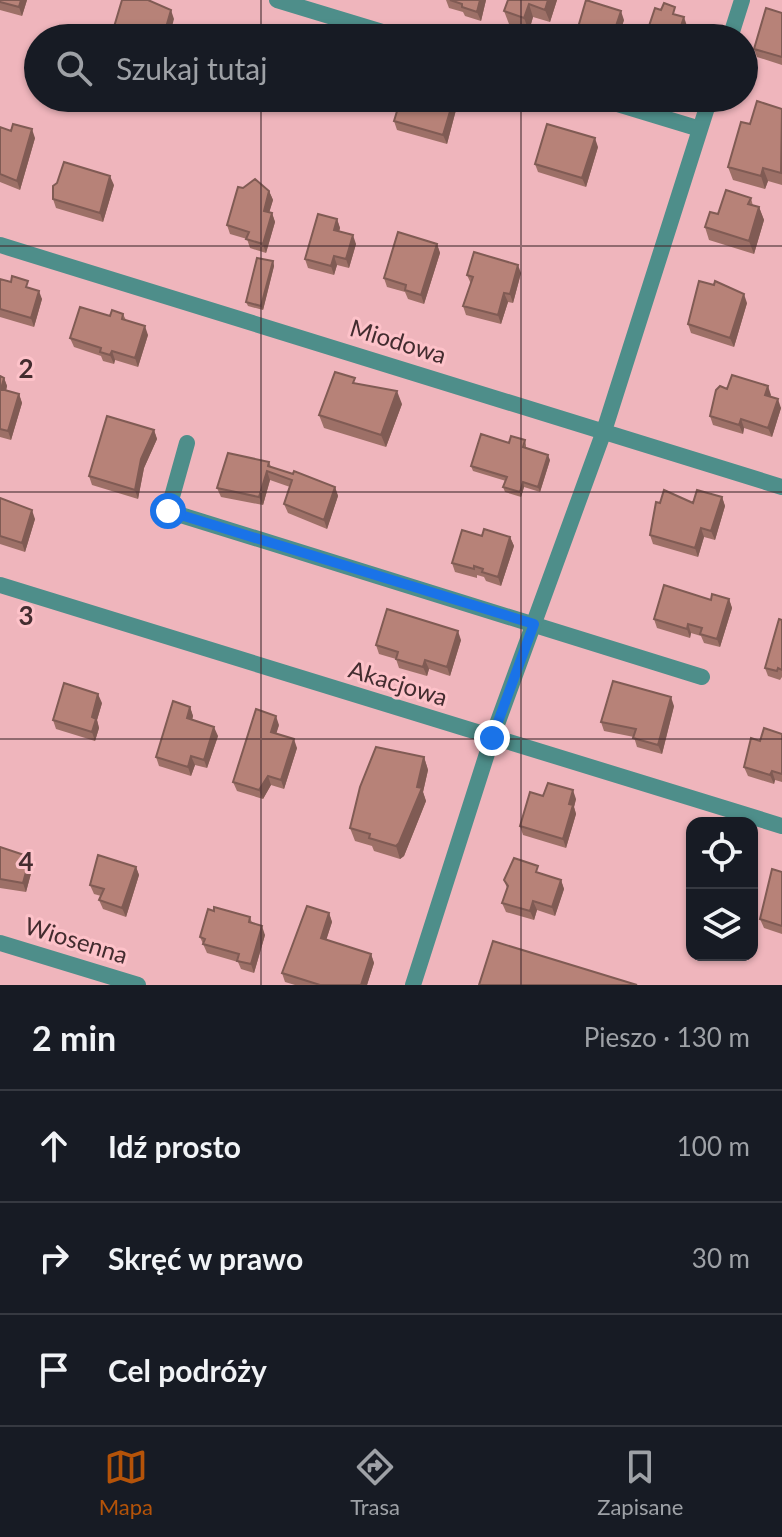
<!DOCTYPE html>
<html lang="pl">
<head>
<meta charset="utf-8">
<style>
	:root { --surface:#171b24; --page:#20242c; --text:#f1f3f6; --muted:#9ea1a6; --line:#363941; --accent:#b45309 }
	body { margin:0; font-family:Lato,sans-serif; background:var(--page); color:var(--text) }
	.controls { position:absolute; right:24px; bottom:24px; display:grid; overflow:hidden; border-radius:16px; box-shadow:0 2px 6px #0004 }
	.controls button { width:72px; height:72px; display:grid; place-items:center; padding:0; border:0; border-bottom:2px solid var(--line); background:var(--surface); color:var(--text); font:40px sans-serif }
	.stop { position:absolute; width:24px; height:24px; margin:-18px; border:6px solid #1a73e8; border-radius:50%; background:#fff }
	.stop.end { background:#1a73e8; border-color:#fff; box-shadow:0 2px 8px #0008 }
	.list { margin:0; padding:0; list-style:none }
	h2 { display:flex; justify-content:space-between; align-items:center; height:104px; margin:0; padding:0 32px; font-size:34px }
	h2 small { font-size:26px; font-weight:400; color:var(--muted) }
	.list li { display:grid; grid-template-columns:52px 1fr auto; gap:24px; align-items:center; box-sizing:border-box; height:112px; padding:0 32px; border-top:2px solid var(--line) }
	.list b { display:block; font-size:30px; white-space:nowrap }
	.list em { font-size:26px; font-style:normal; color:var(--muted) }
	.icon { flex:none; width:44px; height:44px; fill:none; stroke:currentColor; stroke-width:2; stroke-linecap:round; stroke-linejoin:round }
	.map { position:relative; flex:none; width:782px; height:985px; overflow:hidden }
	.search { position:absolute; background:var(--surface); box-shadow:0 2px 6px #0004; left:24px; right:24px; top:24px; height:88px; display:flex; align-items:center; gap:20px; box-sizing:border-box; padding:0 28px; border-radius:44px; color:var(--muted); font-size:30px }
	.sheet { height:440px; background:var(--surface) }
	nav { display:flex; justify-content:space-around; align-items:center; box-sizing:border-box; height:112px; border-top:2px solid var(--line); background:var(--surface); font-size:22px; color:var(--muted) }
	nav a { display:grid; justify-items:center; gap:4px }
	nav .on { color:var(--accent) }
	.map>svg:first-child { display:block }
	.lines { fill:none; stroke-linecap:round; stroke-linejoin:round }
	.service { stroke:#4e8e8a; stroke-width:16 }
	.minor { stroke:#4e8e8a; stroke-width:16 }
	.wall { fill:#9d7067 }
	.shaded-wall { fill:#805b54 }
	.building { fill:#b78278; stroke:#805b54; stroke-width:2 }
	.route { stroke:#1a73e8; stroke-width:10 }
	.grid { fill:none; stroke:#432c2f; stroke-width:2; stroke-opacity:0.55 }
	.labels { text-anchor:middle; stroke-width:6; stroke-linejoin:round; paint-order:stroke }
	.street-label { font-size:24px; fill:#432c2f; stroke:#fdc2c9 }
	.grid-label { font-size:26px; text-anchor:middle; font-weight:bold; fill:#432c2f; stroke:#fdc2c9; stroke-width:6; stroke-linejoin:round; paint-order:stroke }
</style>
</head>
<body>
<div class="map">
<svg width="782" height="985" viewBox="0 0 782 985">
	<rect width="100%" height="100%" fill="#efb5bc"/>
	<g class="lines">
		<path class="service" d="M187,443L168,511L702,677"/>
		<path class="minor" d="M277,0L402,38
			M730,38L742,0
			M598,98L700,129
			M0,245L782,487
			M0,585L782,826
			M0,943L138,985
			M413,985L492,738L604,431L710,98"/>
	</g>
	<path class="wall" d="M0,0H27L22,16L0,10Z
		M446,0H486L481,21L465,16L463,12L449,8Z
		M508,0H557L550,22L533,17L529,31L509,24L504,11Z
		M782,13V65L757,57L754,49Z
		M624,20L618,38H580L577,31Z
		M401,98H455L457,106L447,144L397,130L394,121Z
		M782,109V185L768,181L765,189L733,180L728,167L750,124Z
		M0,127L35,138L20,190L0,182Z
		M598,147L586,187L538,172L535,164Z
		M114,185L103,222L56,208L53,199Z
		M243,188L269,191L273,200L269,212L272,213L275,222L266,253L250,248L247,239L230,234L227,225Z
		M751,198L753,206L759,207L764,220L754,254L709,240L705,227L718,214Z
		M337,219L340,228L339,231L356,244L349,268L337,265L334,275L308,268L305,259Z
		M437,244L440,253L424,304L408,299L405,292L387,287L384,278Z
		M273,261L274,266L263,310L248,306L246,302Z
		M521,273L513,303L508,302L501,324L466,315L463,306L471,284L467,275Z
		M0,279L31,288L42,299L34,327L0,317Z
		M747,303L734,347L691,333L688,324Z
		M123,314L126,320L148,335L138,367L115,360L114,364L103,361L101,356L74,347L70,338L110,316Z
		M0,376L4,378L7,386L6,391L19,394L22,403L11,440L0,437Z
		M768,386L770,396L781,408L772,437L744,428L743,434L713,425L710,416L727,389Z
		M402,404L386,447L324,428L319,415Z
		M154,430L157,439L144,468L138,499L92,485L89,476Z
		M525,440L526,445V448L550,460L540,492L524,487L521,497L505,492L503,487L506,481L473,471L471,466L509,443Z
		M269,462L271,467L335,487L338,496L327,529L288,513L284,504L290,487L270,480L263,505L221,497L217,488Z
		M722,497L725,506L715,540L704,537L698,557L653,544L650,535L660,503H693Z
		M0,498L35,519L25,552L0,544Z
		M482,536L510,537L514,546L501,586L486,581L484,577L477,575V578L455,572L452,563Z
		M729,599L732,608L720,647L704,643L701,636L691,633L690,638L657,628L654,619L711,600Z
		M782,620V677L780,680L768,676L765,668Z
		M461,640L450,676L429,669L427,676L399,668L396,659L379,654L376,645Z
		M102,703L97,720L99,728L95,741L56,729L53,720Z
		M674,706L662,754L637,747L634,737L604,731L601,722Z
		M190,707L193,716L192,720L218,736L207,768L195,765L191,776L159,766L156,757Z
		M279,725L276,733L297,748L284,789L271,785L263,799L237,791L233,782Z
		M782,734V782L775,780L774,784L748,776L744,767L760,741Z
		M424,757L428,770L423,792L426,801L404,856L400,859L374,851L372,846L355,841L350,828Z
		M543,796L576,799L574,807L576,814L566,848L523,835L520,826Z
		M0,847L30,857L33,866L26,892L0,888Z
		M136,867L139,875L126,917L103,909L99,900L101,896L94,894L90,885Z
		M782,872V934L764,928L760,919Z
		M540,873L561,880L564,889L555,916L537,910L534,920L506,912L502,903L507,888L504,880Z
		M329,913L332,922L326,940L371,954L374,963L367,985H295L285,982L282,973Z
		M250,917L252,923L265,935L254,973L241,969L238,962L207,953L200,937Z"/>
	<path class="shaded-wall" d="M21,0H27L22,16L19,7Z
		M480,0H486L481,21L477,12Z
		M548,0H557L550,22L545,10Z
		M529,4L533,17L529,31L524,18Z
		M171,10L174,19L169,38H163Z
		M621,11L624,20L618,38H612Z
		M684,17L687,26L683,38H677Z
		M454,98L457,106L447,144L443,135Z
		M32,129L35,138L20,190L17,181Z
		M595,138L598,147L586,187L582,178Z
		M763,168L768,181L765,189L761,176Z
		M110,176L114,185L103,222L100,213Z
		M269,191L273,200L267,220L264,211Z
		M759,207L764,220L754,254L749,241Z
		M272,213L275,222L266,253L263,244Z
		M337,219L340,228L337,239L334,230Z
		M353,235L356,244L349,268L346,259Z
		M437,244L440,253L424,304L421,295Z
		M334,256L337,265L334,275L331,266Z
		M273,261L274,266L263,310L261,306Z
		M518,265L521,273L513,303L510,294Z
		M39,291L42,299L34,327L31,318Z
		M504,293L508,302L501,324L498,315Z
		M744,294L747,303L734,347L730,338Z
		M145,326L148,335L138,367L135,358Z
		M112,351L115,360L114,364L110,355Z
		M4,378L7,386L4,398L1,389Z
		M768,386L771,395L768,404L765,395Z
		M397,391L402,404L386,447L381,435Z
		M19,394L22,403L11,440L8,431Z
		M778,399L781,408L772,437L768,428Z
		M741,419L744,428L743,434L739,425Z
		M154,430L157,439L144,468L138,499L135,490L141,459Z
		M548,455L550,460L540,492L538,487Z
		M267,471L270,480L263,505L259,497Z
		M523,482L524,487L521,497L520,492Z
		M335,487L338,496L327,529L324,520Z
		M722,497L725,506L715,540L711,531Z
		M32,510L35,519L25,552L22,543Z
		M701,528L704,537L698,557L695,548Z
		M510,537L514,546L501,586L498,577Z
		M729,599L732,608L720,647L717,639Z
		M688,624L691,633L690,638L687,629Z
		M458,631L461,640L450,676L447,667Z
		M425,660L429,669L427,676L423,667Z
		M98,694L102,703L97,720L99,728L95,741L92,732V717Z
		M671,697L674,706L662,754L658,745Z
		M190,707L193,716L190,727L187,718Z
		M276,716L279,725L274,741L271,732Z
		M214,727L218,736L207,768L204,760Z
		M294,739L297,748L284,789L281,780Z
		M191,756L195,765L191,776L188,767Z
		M424,757L428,770L423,792L426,801L404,856L400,859L396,846L417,787Z
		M772,771L775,780L774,784L770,775Z
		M268,776L271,785L263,799L259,790Z
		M573,790L576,799L574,807L576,814L566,848L563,839L569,804Z
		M30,857L33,866L26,892L23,883Z
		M136,867L139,875L126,917L122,908Z
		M561,880L564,889L555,916L552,907Z
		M533,901L537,910L534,920L530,911Z
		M329,913L332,922L324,947L321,938Z
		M262,926L265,935L254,973L251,964Z
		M371,954L374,963L367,985H361Z"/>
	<path class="building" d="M0,0H21L19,7L0,2Z
		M122,0H148L171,10L163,38H116L111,37Z
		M450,0H480L477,12L462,7V4Z
		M508,0H548L545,10L529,4L524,18L504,11Z
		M586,0L621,11L612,38H593L577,31Z
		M664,3L675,7L673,14L684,17L677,38H645L655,8L661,10Z
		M766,8L782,13V57L754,49Z
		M401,98H454L443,135L394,121Z
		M757,101L782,109L781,173L763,168L761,176L728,167L741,122L750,124Z
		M13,124L32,129L17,181L0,174V127L11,131Z
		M547,124L595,138L582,178L535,164Z
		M64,162L110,176L100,213L53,199V186L57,183Z
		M255,179L269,191L264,211L272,213L263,244L246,239L249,232L227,225L238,187L243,188Z
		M726,190L751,198L748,204L759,207L749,241L705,227L710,212L718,214Z
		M318,214L337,219L334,230L353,235L346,259L334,256L331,266L305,259Z
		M398,232L437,244L421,295L405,290L406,285L384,278Z
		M474,252L518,265L510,294L504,293L498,315L463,306L473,277L467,275Z
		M257,258L273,261L261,306L246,302Z
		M12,276L28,281L26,287L39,291L31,318L0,309V279L11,282Z
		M699,281L714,285L715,281L744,294L730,338L688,324Z
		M80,307L110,316L112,310L123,314L122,319L145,326L135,358L112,351L110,355L100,352L101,348L70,338Z
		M335,372L355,378L353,383L397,391L381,435L319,415Z
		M732,375L768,386L765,395L778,399L768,428L741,419L739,425L710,416L716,390L720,386L727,389Z
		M0,376L4,378L1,389L19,394L8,431L0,429Z
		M107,416L154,430L141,459L135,490L89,476Z
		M481,434L509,443L511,436L525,440L523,447L548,455L538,487L523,482L520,492L503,487L507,477L471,466Z
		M228,453L269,462L268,466L293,474L294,471L335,487L324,520L284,504L292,480L267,471L259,497L217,488Z
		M664,490L693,503L697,490L722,497L711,531L701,528L695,548L650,535L656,502L660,503Z
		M0,498L32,510L22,543L0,536Z
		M484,529L510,537L498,577L482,572L483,569L474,566V569L452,563L462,530L482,536Z
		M664,585L711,600L712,594L729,599L717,639L700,634L702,628L688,624L687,629L654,619Z
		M387,609L458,631L447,667L425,660L423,667L409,663L396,659L398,652L376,645Z
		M779,619L782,620V670L778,668L777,671L765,668Z
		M613,681L671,697L658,745L633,738L636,729L601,722Z
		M64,683L98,694L92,717L96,719L92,732L53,720Z
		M173,701L190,707L187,718L214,727L204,760L191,756L188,767L156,757Z
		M256,709L276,716L271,732L294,739L281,780L268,776L259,790L233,782Z
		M764,728L782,734V774L772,771L770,775L744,767L751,738L760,741Z
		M376,747L424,757L417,787L422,788L399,843L396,846L369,838L370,834L350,828L360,787Z
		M548,783L573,790L569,804L573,805L563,839L520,826L530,792L543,796Z
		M0,847L30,857L23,883L0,879Z
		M98,855L136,867L122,908L99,900L104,889L90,885Z
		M514,858L538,866L536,872L561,880L552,907L533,901L530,911L502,903L508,886L504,880Z
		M772,869L782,872V926L760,919Z
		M307,906L329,913L321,938L371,954L361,985H320L282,973Z
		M214,907L250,917L249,922L262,926L251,964L237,961L239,954L203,944L205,939L200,937L208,909L214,911Z
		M493,941L637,985H479Z"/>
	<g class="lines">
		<path class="route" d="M168,511L534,624L492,738"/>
	</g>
	<path class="grid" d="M261,0V38M521,0V38M261,98V985M521,98V985M0,246H782M0,492H782M0,739H782"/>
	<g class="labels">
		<g class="street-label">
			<text transform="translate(398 342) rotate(17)" y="8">Miodowa</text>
			<text transform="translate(398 684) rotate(17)" y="8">Akacjowa</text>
			<text transform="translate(76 941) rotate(17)" y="8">Wiosenna</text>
		</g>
	</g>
	<g class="grid-label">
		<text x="26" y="378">2</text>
		<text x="26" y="625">3</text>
		<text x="26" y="871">4</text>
	</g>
</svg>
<div class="controls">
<button><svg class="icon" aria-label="locate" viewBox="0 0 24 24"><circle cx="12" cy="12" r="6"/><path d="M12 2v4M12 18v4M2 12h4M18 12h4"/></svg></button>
<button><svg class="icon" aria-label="layers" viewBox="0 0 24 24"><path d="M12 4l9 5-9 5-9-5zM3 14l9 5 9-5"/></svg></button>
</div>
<div class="stop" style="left:168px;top:511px"></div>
<div class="stop end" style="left:492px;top:738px"></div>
<div class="search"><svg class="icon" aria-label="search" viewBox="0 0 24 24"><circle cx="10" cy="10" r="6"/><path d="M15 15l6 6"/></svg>Szukaj tutaj</div>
</div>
<section class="sheet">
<h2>2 min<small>Pieszo · 130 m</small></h2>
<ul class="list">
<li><svg class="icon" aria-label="ahead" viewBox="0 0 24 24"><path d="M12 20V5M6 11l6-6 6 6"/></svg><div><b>Idź prosto</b></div><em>100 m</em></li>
<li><svg class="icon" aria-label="right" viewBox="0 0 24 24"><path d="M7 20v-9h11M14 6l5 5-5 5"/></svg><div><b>Skręć w prawo</b></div><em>30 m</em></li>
<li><svg class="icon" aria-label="arrive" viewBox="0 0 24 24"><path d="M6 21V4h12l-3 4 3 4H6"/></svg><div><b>Cel podróży</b></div></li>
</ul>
</section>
<nav>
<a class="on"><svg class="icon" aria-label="map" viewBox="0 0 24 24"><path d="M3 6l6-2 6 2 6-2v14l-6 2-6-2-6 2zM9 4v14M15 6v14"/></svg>Mapa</a>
<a><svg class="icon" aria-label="directions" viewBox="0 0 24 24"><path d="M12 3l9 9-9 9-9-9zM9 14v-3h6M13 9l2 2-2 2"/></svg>Trasa</a>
<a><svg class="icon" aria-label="saved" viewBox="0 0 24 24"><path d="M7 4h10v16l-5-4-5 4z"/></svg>Zapisane</a>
</nav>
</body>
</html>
